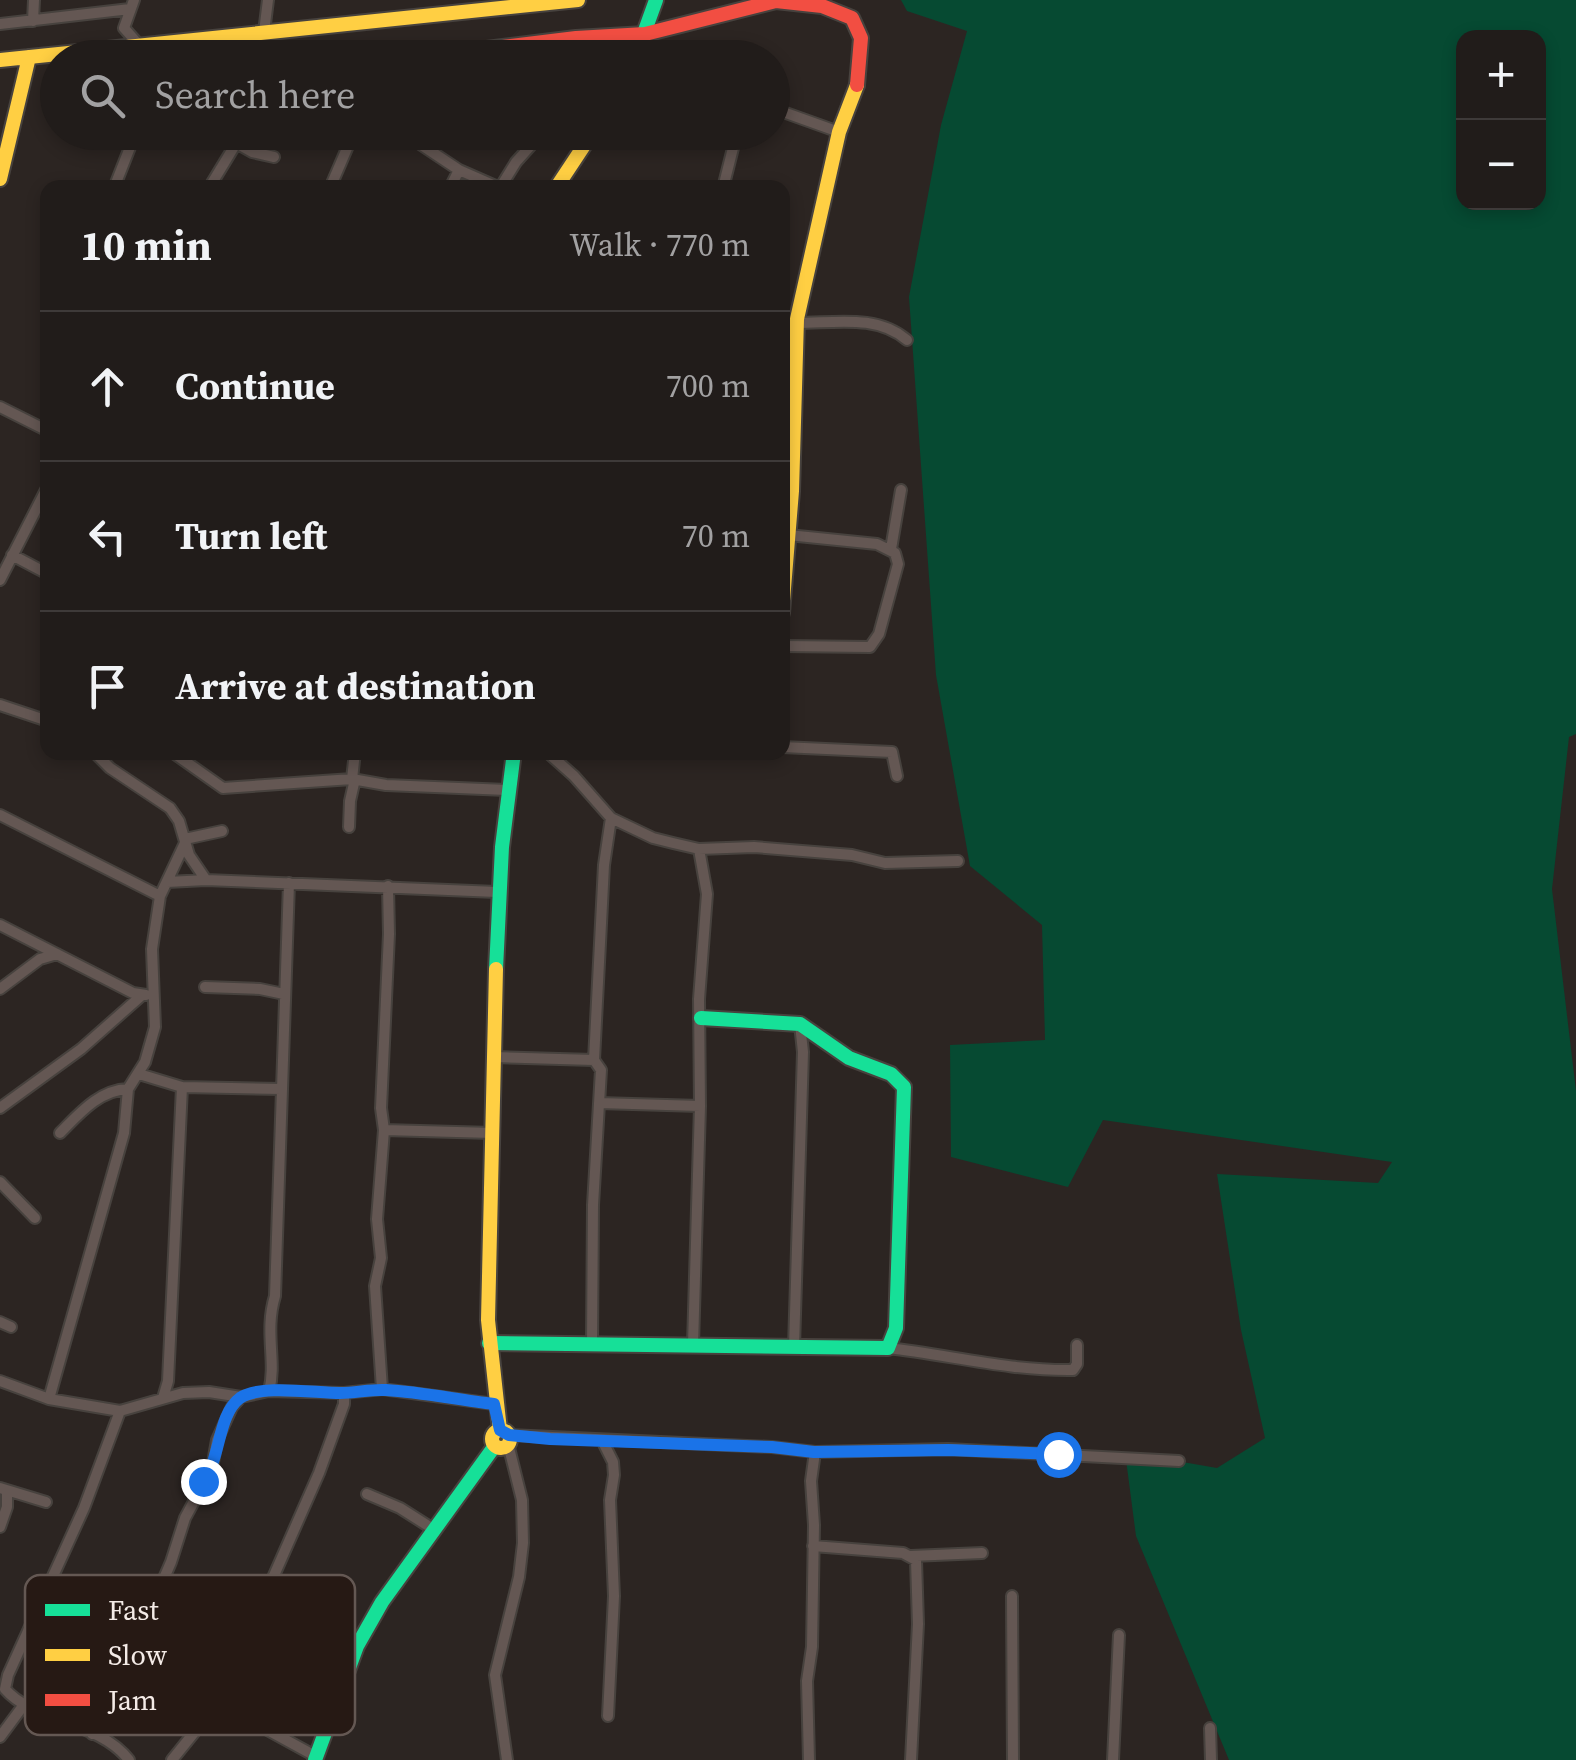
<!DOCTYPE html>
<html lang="en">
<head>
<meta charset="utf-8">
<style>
	:root { --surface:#211c1a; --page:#2d2927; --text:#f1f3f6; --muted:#a2a1a2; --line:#3e3a39 }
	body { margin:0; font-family:"Source Serif 4",serif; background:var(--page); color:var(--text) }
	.controls { position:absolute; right:30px; top:30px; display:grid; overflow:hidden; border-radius:20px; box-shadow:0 5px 15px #0003 }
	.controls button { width:90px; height:90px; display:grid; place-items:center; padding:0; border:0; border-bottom:2px solid var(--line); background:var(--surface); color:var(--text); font:50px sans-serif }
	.stop { position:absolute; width:30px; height:30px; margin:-22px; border:8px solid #1a73e8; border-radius:50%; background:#fff }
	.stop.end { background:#1a73e8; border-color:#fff; box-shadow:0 2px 10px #0008 }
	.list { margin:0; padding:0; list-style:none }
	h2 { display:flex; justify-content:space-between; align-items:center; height:130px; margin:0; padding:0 40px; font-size:42px }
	h2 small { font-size:32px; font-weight:400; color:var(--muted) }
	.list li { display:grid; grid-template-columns:65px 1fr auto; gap:30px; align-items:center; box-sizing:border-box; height:150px; padding:0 40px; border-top:2px solid var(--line) }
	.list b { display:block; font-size:38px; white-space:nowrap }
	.list em { font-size:32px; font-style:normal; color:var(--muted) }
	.icon { flex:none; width:55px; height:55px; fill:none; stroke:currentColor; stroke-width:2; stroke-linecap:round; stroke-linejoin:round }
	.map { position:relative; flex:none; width:1576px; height:1760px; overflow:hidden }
	.search { position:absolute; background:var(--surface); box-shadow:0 5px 15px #0003; left:40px; top:40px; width:750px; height:110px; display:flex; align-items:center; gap:25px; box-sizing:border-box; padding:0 35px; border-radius:55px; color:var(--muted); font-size:38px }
	.panel { position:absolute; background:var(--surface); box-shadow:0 5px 15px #0003; left:40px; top:180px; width:750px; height:580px; border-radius:20px }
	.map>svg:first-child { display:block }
	.green { fill:#064a32; fill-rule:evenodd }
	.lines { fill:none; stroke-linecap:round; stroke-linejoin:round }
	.street-casing { stroke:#47423e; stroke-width:14 }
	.fast-casing { stroke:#47423e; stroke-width:18 }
	.slow-casing { stroke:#47423e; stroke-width:18 }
	.jam-casing { stroke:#47423e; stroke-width:18 }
	.street { stroke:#645753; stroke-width:10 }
	.fast { stroke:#16e098; stroke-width:14 }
	.slow { stroke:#ffcf43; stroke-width:14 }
	.jam { stroke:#f24e42; stroke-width:14 }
	.route { stroke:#1a73e8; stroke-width:12 }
	.key { fill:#261914; stroke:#645853; stroke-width:2.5 }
	.key-label { font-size:28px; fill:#f4ebe7 }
</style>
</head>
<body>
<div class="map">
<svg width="1576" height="1760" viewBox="0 0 1576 1760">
	<rect width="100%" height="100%" fill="#2c2522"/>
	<path class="green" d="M901,0H1576V734L1569,737L1552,889L1576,1091V1760H1229L1136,1536L1125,1452L1217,1468L1265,1438L1241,1330L1217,1174L1378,1183L1392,1162L1103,1120L1068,1187L951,1157L950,1045L1045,1040L1042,925L970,866L936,675L909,297L941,125L967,31L907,11ZM1464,38H1538V202H1464Z"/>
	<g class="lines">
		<g class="street-casing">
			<path id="street" d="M134,0L124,28L140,46
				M33,21L34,0
				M0,24L130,9
				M264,32L268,0
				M772,108L839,132
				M402,132L459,170L500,188
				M236,143L252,152L274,157
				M114,188L136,132
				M209,188L243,132
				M330,188L354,132
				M450,188L459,170
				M500,188L516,162L543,132
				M723,188L737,132
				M797,323C835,323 877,314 907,340
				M0,407L48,431
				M891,549L901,490
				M12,555L48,574
				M0,580L48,486
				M782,646L870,647L879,634L898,564L895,553L877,544L788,535
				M782,699V705
				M0,705L48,721
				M782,747L892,752L897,776
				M94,752L110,768L170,808L179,821L189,855L206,880
				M172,752L223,788L352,779L386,785L507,790
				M547,752L574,776L611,818L653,838L673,843L699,849L754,847L852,855L885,863L958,861
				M352,779L355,752
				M0,815L160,896
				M349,827L350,801L355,779
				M185,839L222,831
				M167,882L206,880L497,892
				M0,925L133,993L146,995
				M205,987L260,989L284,994
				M0,989L40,959L57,954
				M493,1057L594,1060
				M139,1074L182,1087L281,1089
				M599,1103L700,1106
				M0,1108L81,1049L141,996
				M384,1130L493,1133
				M60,1133C79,1114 99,1090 128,1089
				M0,1182L35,1218
				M0,1322L11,1327
				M592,1344L593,1205L601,1070L594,1060L604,865L611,818
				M693,1345L700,1106L699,999L707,894L699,849
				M794,1347L803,1052L800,1024
				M888,1348C950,1355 1009,1371 1073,1370L1077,1364V1345
				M0,1381L49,1399L120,1411L183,1393L209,1392L241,1397L269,1391C277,1362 264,1332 275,1296L289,883
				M382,1389L375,1286L381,1258L377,1219L384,1130L381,1108L389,934L388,886
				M269,1391L344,1393
				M163,1398L168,1381L182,1087
				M49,1399L124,1133L128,1089L145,1062L155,1027L152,949L160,896L185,843
				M120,1411L84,1508L8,1675L5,1689C33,1722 99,1721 129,1760
				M509,1435L772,1447L815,1452L811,1481L814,1525L812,1647L807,1681L809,1760
				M603,1442L613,1462L614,1475L610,1500L614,1596L608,1716
				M815,1452L948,1449L1179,1461
				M0,1488L46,1502
				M367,1494L400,1508L433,1529
				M0,1527L7,1507V1491
				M813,1546L903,1553L916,1560L918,1624L911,1760
				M911,1556L982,1553
				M1012,1596L1013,1760
				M218,1703L317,1757
				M1210,1728L1211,1760
				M92,1734L94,1716L109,1691L117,1662L149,1613L171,1562L185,1518L212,1468L217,1440L232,1407L241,1397
				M0,1737L23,1706
				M172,1760L218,1703L319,1473L344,1404V1393L382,1389L494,1404
				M507,1760L495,1675L519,1577L523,1543L522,1500L508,1444
				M1113,1760L1119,1635"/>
		</g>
		<g class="fast-casing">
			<path id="fast" d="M635,58L656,0
				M496,969L502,847L514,752
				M489,1343L888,1348L896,1328L904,1087L891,1074L849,1058L800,1024L701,1018
				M315,1760L357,1646L382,1602L494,1447"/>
		</g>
		<g class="slow-casing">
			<path id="slow" d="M0,60L578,0
				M0,179L29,57
				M556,188L593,132
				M782,613L792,491L797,319L839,132L857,85
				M496,969L488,1320L500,1430
				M492 1439a9 9 0 1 1 18 0a9 9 0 1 1-18 0Z"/>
		</g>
		<g class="jam-casing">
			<path id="jam" d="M413,58L576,38L645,34L776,1L822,6L852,18L861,38L857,85"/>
		</g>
		<use href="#street" class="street"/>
		<use href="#fast" class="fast"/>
		<use href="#slow" class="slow"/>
		<use href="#jam" class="jam"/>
	</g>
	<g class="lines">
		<path class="route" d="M203,1481C221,1460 217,1415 240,1398C260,1384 315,1393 340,1393C356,1393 371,1389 386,1390C422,1392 458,1400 494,1404L500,1430L509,1435L550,1439L772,1447L814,1452L948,1450L1058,1454"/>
	</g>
	<rect x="25" y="1575" width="330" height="160" rx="15" class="key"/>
	<rect x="45" y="1604" width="45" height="12" fill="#16e098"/>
	<rect x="45" y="1649" width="45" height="12" fill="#ffcf43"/>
	<rect x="45" y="1694" width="45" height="12" fill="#f24e42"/>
	<g class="key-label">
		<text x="108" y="1620">Fast</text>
		<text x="108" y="1665">Slow</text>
		<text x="108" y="1710">Jam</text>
	</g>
</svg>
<div class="controls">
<button>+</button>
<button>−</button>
</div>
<div class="stop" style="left:1058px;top:1454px"></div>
<div class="stop end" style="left:203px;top:1481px"></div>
<div class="search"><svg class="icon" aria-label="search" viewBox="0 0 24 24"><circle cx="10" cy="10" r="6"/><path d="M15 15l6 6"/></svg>Search here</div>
<section class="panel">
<h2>10 min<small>Walk · 770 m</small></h2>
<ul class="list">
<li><svg class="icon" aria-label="ahead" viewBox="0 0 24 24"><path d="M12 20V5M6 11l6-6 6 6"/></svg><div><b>Continue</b></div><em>700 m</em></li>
<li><svg class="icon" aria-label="left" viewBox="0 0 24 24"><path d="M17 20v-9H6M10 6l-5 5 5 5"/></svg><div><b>Turn left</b></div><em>70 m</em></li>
<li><svg class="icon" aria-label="arrive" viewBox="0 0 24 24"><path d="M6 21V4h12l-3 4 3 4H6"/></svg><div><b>Arrive at destination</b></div></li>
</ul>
</section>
</div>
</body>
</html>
